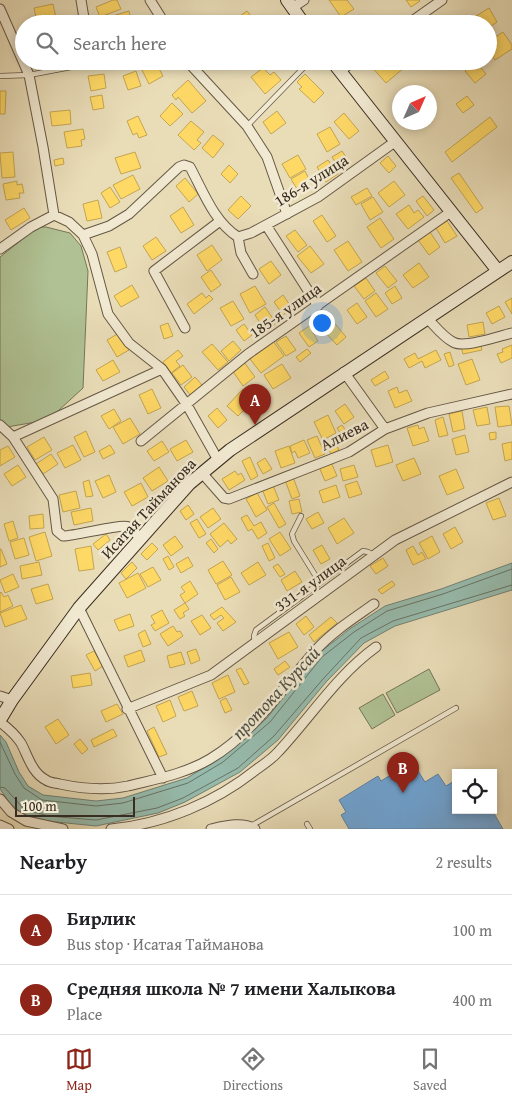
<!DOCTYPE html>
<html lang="en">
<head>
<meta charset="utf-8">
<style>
	:root { --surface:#fff; --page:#f6f6f6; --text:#202124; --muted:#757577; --line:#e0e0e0; --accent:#8f2418 }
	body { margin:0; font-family:"Gentium Book Plus",serif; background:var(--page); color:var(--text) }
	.controls { position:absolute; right:15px; bottom:15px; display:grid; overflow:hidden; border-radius:0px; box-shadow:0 2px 8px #0003 }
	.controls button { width:45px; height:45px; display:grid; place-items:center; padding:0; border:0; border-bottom:1px solid var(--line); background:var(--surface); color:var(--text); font:25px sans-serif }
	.compass { position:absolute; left:392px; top:85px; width:45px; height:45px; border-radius:50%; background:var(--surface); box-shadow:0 2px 8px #0003; rotate:45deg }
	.scale { position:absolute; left:15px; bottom:12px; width:120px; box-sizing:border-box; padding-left:5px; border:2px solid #392c20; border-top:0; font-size:14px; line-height:18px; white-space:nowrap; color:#392c20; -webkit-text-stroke:4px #f1e9d1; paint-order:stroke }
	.you { position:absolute; left:321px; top:322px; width:18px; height:18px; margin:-12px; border:4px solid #fff; border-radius:50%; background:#1a73e8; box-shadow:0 0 0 8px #1a73e833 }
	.badge { display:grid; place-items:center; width:32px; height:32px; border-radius:50%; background:var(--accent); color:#fff; font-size:16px; font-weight:700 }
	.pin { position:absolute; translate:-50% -41px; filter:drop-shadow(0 1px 2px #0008) }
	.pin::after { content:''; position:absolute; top:26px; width:18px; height:15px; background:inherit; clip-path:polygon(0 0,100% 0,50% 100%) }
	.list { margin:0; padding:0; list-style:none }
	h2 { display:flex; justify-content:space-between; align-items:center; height:65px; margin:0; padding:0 20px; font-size:21px }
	h2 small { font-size:16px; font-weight:400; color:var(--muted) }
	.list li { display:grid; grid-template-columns:32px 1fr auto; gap:15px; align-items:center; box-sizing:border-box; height:70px; padding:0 20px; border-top:1px solid var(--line) }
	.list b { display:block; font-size:19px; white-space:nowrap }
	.list p { margin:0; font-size:16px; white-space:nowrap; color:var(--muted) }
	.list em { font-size:16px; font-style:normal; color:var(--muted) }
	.icon { flex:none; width:28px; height:28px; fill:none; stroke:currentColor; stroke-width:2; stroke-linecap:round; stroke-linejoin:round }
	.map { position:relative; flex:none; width:512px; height:829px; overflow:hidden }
	.search { position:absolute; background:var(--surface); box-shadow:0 2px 8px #0003; left:15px; right:15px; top:15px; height:55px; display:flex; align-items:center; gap:12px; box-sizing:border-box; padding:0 18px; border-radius:28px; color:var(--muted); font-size:19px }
	.sheet { height:205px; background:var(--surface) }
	nav { display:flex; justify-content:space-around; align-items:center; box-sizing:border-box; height:70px; border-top:1px solid var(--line); background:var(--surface); font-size:14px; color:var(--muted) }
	nav a { display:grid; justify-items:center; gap:2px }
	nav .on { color:var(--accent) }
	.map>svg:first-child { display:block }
	.green { fill:#b0c294; stroke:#74775a }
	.water { fill:#97bcae; stroke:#718275 }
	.homes { fill:#ffd966; stroke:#c4a551 }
	.schools { fill:#6fa8dc; stroke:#5f83a4 }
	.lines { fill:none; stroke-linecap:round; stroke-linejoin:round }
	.shore { stroke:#687467; stroke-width:1 }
	.lane-casing { stroke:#655846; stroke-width:6 }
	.street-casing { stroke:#655846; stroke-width:11 }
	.secondary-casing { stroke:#392c20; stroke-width:14 }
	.lane { stroke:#f1e9d1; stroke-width:4.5 }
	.street { stroke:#f1e9d1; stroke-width:9 }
	.secondary { stroke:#f1e9d1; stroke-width:12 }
	.labels { text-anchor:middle; stroke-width:5; stroke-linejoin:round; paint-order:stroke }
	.street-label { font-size:16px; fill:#392c20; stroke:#f1e9d1 }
	.water-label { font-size:18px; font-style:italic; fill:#505044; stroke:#f1e9d1 }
</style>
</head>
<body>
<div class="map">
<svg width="512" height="829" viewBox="0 0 512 829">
	<rect width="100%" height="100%" fill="#e9ddb8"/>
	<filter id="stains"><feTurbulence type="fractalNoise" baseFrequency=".004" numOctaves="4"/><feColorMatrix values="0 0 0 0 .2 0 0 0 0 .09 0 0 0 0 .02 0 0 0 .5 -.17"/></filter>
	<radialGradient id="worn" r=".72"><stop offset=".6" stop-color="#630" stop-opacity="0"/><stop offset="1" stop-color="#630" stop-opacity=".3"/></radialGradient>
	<path class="green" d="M38,227H46L70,233L81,246L88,271L83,388L58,411L36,422L7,427L0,421V257Z
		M429,669L440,690L397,713L386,693Z
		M383,694L395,715L372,729L359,708Z"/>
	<path class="water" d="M512,563V590L395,626L364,643L326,682L278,740L240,772L185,802L158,813L96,826L47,821L22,814L9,802L0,789V735L6,742L19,772L28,786L43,795L96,801L123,798L187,778L220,758L267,718L319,653L351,628L385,606L441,589Z"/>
	<path class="homes" d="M113,0H117L121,9L100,17L96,7Z
		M329,0H347L354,9L341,17Z
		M406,0H419L420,1L411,7Z
		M53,4L56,18L37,22L34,8Z
		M489,8L497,22L488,28V24H480L476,16Z
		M129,11L132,24H111L109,17Z
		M247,11L257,24H239L236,19Z
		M225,15L231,24H214L213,23Z
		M503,32L512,45V49L495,60L488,50V42Z
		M154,61H155L163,76L149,84L141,68Z
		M285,61H296L298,64L291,69Z
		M377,61H400L405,67L386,83L371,66Z
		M476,62L486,74L475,83L465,71Z
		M263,68L270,75L274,72L281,80L265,94L251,77Z
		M136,71L141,86L128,90L123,76Z
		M104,74L106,88L91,91L88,76Z
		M305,74L324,93L314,103L299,89L302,87L297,82Z
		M188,80L206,101L192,113L178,97L176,100L172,95Z
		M0,91H6L5,114H0Z
		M102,95L104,108L93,110L90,97Z
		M467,96L474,105L463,113L456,104Z
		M172,103L183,114L170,126L160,116Z
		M70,110L71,124L52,126L50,112Z
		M277,111L286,123L271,134L263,122Z
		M344,113L359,131L349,139L334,122Z
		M138,116L147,135L139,138L137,133L133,135L127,121Z
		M490,117L497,127L452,162L445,152Z
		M191,121L204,132L197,140L201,143L194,150L178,135Z
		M330,127L340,144L327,152L317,134Z
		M83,129L85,139L81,140L82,146L67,148L64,132Z
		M213,135L224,144L213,158L202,148Z
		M342,151L350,163L340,169L332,157Z
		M13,152L15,177L2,178L0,153Z
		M135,152L141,168L121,174L115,158Z
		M298,155L306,169L290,178L282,164Z
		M388,156L396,166L389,173L380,163Z
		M63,158L64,164L55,166L54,160Z
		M328,160L338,174L326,182L317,167Z
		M229,165L238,174L230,183L221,174Z
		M305,171L310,181L297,189L291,179Z
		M459,173L483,208L476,213L451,178Z
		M133,175L140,189L121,199L113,185Z
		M185,178L198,194L189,202L176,186Z
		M17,181V185L22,184L24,193H19L20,198L6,200L3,184Z
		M394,181L405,195L389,207L378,193Z
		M110,187L120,202L110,208L101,193Z
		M367,188L372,196L356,205L351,197Z
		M241,196L251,206L238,219L228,210Z
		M423,196L434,210L427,216L416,201Z
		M373,197L383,212L370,220L361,204Z
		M98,200L102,218L87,221L83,204Z
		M409,205L414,213L418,210L424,217L408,229L396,214Z
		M183,207L194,225L181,233L170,216Z
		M24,208L30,218L11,230L5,220Z
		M322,215L336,236L327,242L313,221Z
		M380,218L394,239L381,248L367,227Z
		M447,221L457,236L445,243L436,228Z
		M295,230L307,245L298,252L286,236Z
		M430,232L440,247L429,255L418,240Z
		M156,237L166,251L152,260L143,246Z
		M348,241L362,262L348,271L334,250Z
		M212,245L222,260L207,271L197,255Z
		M310,246L324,264L311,273L297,256Z
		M120,247L127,267L115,272L107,252Z
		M271,261L281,275L269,284L259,269Z
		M419,263L429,277L413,288L403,275Z
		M385,266L397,281L388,288L376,273Z
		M211,270L221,285L211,292L201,277Z
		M366,278L375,291L364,299L354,286Z
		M132,285L139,297L121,307L114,296Z
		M255,286L266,304L250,313L240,294Z
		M395,286L402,298L392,304L385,293Z
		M202,293L206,298L209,295L213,299L194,314L187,304Z
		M376,293L388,309L376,317L365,301Z
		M283,295L292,308L283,315L274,302Z
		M512,298V314L505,302Z
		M233,301L244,319L231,326L220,308Z
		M357,303L367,317L357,324L347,310Z
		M499,306L505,317L492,324L486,313Z
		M265,307L276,323L265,331L255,315Z
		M332,320L346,337L337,345L322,329Z
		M483,322L485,334L469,337L467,325Z
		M168,323L173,336L164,339L160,326Z
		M244,324L252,335L244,341L236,330Z
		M309,326L318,341L309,347L299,333Z
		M119,333L129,350L117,357L107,340Z
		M286,336L296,350L286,356L276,342Z
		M233,341L241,350L229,361L221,351Z
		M273,341L284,356L261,373L250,359Z
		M480,343L482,350L463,354L461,347Z
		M212,344L228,362L218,370L202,352Z
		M512,345V358L501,363L497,354L503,352L502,349Z
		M307,349L311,353L300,362L296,357Z
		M178,350L183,356L176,361L180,366L171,373L163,362Z
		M436,350L441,360L425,368L422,361L409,368L404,359L415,353L418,359Z
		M450,352L454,365L449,367L444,354Z
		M472,359L480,380L466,385L458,364Z
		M113,360L120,372L103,381L96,370Z
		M244,362L255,377L243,386L232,370Z
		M282,364L291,378L273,389L264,375Z
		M183,365L192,377L181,385L172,373Z
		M385,371L389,378L375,386L371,380Z
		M195,377L203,386L191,396L184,387Z
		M397,387L399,393L407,390L412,401L395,408L388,391Z
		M152,389L161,408L148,414L139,395Z
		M243,389L254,400L238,416L227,406Z
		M345,404L354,417L344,424L335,411Z
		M509,406L512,425L498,427L495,407Z
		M487,407L490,424L477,426L473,410Z
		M217,408L227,420L218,428L208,416Z
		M114,409L121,421L109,429L101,416Z
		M462,411L465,429L453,432L449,414Z
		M328,415L336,433L323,440L314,422Z
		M443,417L448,435L439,437L435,420Z
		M130,418L140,434L123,444L113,427Z
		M342,425L350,437L345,440L337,428Z
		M418,425L419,429L424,427L429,441L413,446L407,428Z
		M86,431L95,452L84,457L74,437Z
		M496,432V439L490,440L489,433Z
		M465,435L469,452L456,455L452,439Z
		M317,436L325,454L315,458L307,440Z
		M44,437L52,450L35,460L27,447Z
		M186,440L193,452L177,461L170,449Z
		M304,440L310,453L298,458L295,451L292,453L290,446Z
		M162,441L169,452L154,461L147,451Z
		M512,442V459L505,461L502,444Z
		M336,444L339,450L331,454L328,447Z
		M73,445L81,460L65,468L57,453Z
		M110,445L115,453L103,459L99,451Z
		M388,445L393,462L376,467L371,450Z
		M8,446L15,457L0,466V450Z
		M289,446L295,463L281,468L275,451Z
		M51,454L58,464L43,474L36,464Z
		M250,457L258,476L251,480L242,461Z
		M265,458L272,469L263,474L257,463Z
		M414,458L421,474L403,481L396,465Z
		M331,462L337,476L325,481L319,467Z
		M18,465L26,477L12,486L4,474Z
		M354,465L358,477L343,481L340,469Z
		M159,467L168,481L152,491L143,478Z
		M456,469L464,488L447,495L439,476Z
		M235,471L238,475L241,473L245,480L229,490L222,479Z
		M109,475L116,492L103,498L95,481Z
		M293,477L300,496L292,499L285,480Z
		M89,480L93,496L86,497L83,482Z
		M357,481L362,494L349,498L345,485Z
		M141,483L148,497L132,506L124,492Z
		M273,485L279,500L268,504L262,489Z
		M336,485L340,497L323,503L319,491Z
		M76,491L80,508L63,512L59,495Z
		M257,493L267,510L256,517L246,499Z
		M499,498L506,516L493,520L486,503Z
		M299,499L302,512L292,514L289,501Z
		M274,503L286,524L279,528L267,507Z
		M188,505L194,514L186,520L180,511Z
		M91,508L93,521L74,525L71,512Z
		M213,508L221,519L208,528L200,517Z
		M318,512L324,523L312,529L306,519Z
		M43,514L44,528L30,529L29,516Z
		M247,515L254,526L261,522L267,533L258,539L252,529L248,531L241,518Z
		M344,518L354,533L337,544L328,528Z
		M197,519L206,534L199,538L190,523Z
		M13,521L18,538L9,541L4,524Z
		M224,523L237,539L231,544L228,540L220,547L210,534Z
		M455,527L463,542L451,549L443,534Z
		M45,532L52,556L36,561L29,537Z
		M280,532L291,549L280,556L269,539Z
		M106,534L110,540L98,550L93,544Z
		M175,536L183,547L171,556L163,545Z
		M432,536L440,552L428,559L419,543Z
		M24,538L29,555L15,559L10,542Z
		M211,539L218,549L214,553L206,543Z
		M152,543L158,549L147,560L141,554Z
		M268,543L275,558L269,561L262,546Z
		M322,545L330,559L321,564L313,550Z
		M91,546L94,569L79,571L75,549Z
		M413,546L418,555L422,552L426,559L413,565L406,550Z
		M0,549H1L7,564L0,567Z
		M168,556L174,567L169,570L163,559Z
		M188,557L193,566L181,573L176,564Z
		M383,558L388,566L376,574L370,566Z
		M223,561L232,575L216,584L208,570Z
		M39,562L42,575L22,579L20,566Z
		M132,562L137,568L126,579L121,573Z
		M258,562L266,575L249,585L241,573Z
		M278,564L285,574L280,577L273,567Z
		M153,567L161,580L148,587L140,574Z
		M295,571L302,582L287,591L281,580Z
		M138,573L146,588L127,598L119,583Z
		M13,574L19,587L5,593L0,580Z
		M231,577L240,592L225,600L217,585Z
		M190,581L198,594L185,603L180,595L185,592L181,587Z
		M392,581L395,585L382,594L378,590Z
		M48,584L53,599L36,604L31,589Z
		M1,592L4,597L8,595L13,606L0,612V593Z
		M185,603L189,609L183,613L185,616L180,619L174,610Z
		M21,605L27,619L5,627L0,613Z
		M222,607L236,622L223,631L217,623L224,618L221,615L214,620L210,615Z
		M162,610L169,623L155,631L151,625L155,623L151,616Z
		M130,614L134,626L119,631L114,620Z
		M202,615L211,628L200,635L191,621Z
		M306,616L314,627L304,635L296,624Z
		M331,617L337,623L314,642L309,635Z
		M173,626L177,632L180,631L183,636L168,646L160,634Z
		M145,630L151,644L143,647L138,634Z
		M289,632L298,647L278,659L269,643Z
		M196,649L200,660L191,664L187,652Z
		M141,650L145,661L128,667L124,656Z
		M94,651L103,666L95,671L86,655Z
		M181,652L185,664L170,668L167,656Z
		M285,661L290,667L278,675L274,669Z
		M241,668L249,683L244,685L236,670Z
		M90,673L92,685L73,688L71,676Z
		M228,675L235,692L219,699L212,683Z
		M192,691L198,706L184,711L178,697Z
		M226,698L232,710L225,713L220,701Z
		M170,700L176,716L163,722L156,706Z
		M117,704L123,714L106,722L101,711Z
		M58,719L69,735L56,744L45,727Z
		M154,727L167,754L159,757L147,731Z
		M113,729L117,736L94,747L91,740Z
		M80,739L88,749L82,754L74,744Z"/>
	<path class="schools" d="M400,769L406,778L418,771L425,782L438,774L446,786L456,780V810H492L503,829H349L341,815L346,812L339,800L378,776L381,781Z"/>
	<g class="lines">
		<path class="shore" d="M0,742L15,774L24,788L42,800L96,806L123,803L188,783L223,762L270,722L322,657L354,632L387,611L443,594L512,569
			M0,787L5,788L24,809L48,816L96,820L157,808L183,798L238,768L274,736L323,679L361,638L393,621L512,585"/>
		<g class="lane-casing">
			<path id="lane" d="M0,76L29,75L71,67
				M247,126L310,61
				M301,516L292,534L294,541L320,583
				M255,642L254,636L256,630L363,551L368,552L373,555
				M307,824L310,829
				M251,826L456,708"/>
		</g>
		<g class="street-casing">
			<path id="street" d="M81,0L85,24
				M150,0L165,24
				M292,8L304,0
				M0,9L29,75L43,147L54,215
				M408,24L442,0
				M187,61L247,126L267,157L287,214
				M340,71L354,61
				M266,225L318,306
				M83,235L109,226L129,214L179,167L184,165L190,167C203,191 214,222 238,237L241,253L253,274
				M238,237L251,233L318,197L396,141
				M0,249L31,227L54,215L69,222L83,235L92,254L108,314L129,343L162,369L187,405L218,460
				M427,318C435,326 443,337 453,342C464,349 499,336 512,333
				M185,328L154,271L220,221
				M344,372L385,429
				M0,425L13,437L53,499L57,531L63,536C77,536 121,523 129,527C133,529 137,535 140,538
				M13,437L162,369
				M141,441L248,354L452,211
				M202,473L224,498L229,499L349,452L385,429L428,413L512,394
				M79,608L163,778
				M0,696L12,700
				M127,709L211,675L395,540L512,482
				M0,722C8,728 15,734 21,743C28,756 32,773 46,780C50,783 56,783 60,784C83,789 105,791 128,786C156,779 185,774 210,759C254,733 282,688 315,651C332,632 354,618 374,604
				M0,799L11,812L26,821L63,829
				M0,825L9,829
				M111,829C164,824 216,802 257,769C264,764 272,759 278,752C310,718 337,675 376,647
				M211,829C224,826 243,821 255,829"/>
		</g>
		<g class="secondary-casing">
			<path id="secondary" d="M287,0L304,24
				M332,61L498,271
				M0,720L12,700L79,608L189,484L230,450L512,262"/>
		</g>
		<use href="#lane" class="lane"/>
		<use href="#street" class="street"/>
		<use href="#secondary" class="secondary"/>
	</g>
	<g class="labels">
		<g class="street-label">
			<text transform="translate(311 180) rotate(-32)" y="6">186-я улица</text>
			<text transform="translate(285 310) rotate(-35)" y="6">185-я улица</text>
			<text transform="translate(344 434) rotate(-27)" y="6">Алиева</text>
			<text transform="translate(148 508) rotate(-47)" y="6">Исатая Тайманова</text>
			<text transform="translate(310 583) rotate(-36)" y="6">331-я улица</text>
		</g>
		<g class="water-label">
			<text transform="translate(276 693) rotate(-47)" y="6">протока Курсай</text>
		</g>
	</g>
	<rect width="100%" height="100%" filter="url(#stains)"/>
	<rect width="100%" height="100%" fill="url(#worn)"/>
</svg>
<div class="controls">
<button><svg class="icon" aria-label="locate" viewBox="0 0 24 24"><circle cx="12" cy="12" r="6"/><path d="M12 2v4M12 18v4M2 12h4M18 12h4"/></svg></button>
</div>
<svg class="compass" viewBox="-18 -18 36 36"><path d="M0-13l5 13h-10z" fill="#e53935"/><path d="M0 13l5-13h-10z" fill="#757577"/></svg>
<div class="scale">100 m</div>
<div class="you"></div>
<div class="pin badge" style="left:255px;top:425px">A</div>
<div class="pin badge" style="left:403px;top:793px">B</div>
<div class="search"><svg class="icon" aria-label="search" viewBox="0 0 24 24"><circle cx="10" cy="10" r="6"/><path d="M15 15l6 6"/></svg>Search here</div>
</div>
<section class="sheet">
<h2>Nearby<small>2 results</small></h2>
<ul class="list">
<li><span class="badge">A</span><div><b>Бирлик</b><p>Bus stop · Исатая Тайманова</p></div><em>100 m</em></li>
<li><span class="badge">B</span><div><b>Средняя школа № 7 имени Халыкова</b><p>Place</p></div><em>400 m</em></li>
</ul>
</section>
<nav>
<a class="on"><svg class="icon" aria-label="map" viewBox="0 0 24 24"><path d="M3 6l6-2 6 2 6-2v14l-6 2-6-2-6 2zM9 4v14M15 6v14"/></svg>Map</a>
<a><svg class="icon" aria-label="directions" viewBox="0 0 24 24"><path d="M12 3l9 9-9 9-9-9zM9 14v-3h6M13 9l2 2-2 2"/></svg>Directions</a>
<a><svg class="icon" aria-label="saved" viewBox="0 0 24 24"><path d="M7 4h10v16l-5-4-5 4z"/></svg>Saved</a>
</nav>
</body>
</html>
